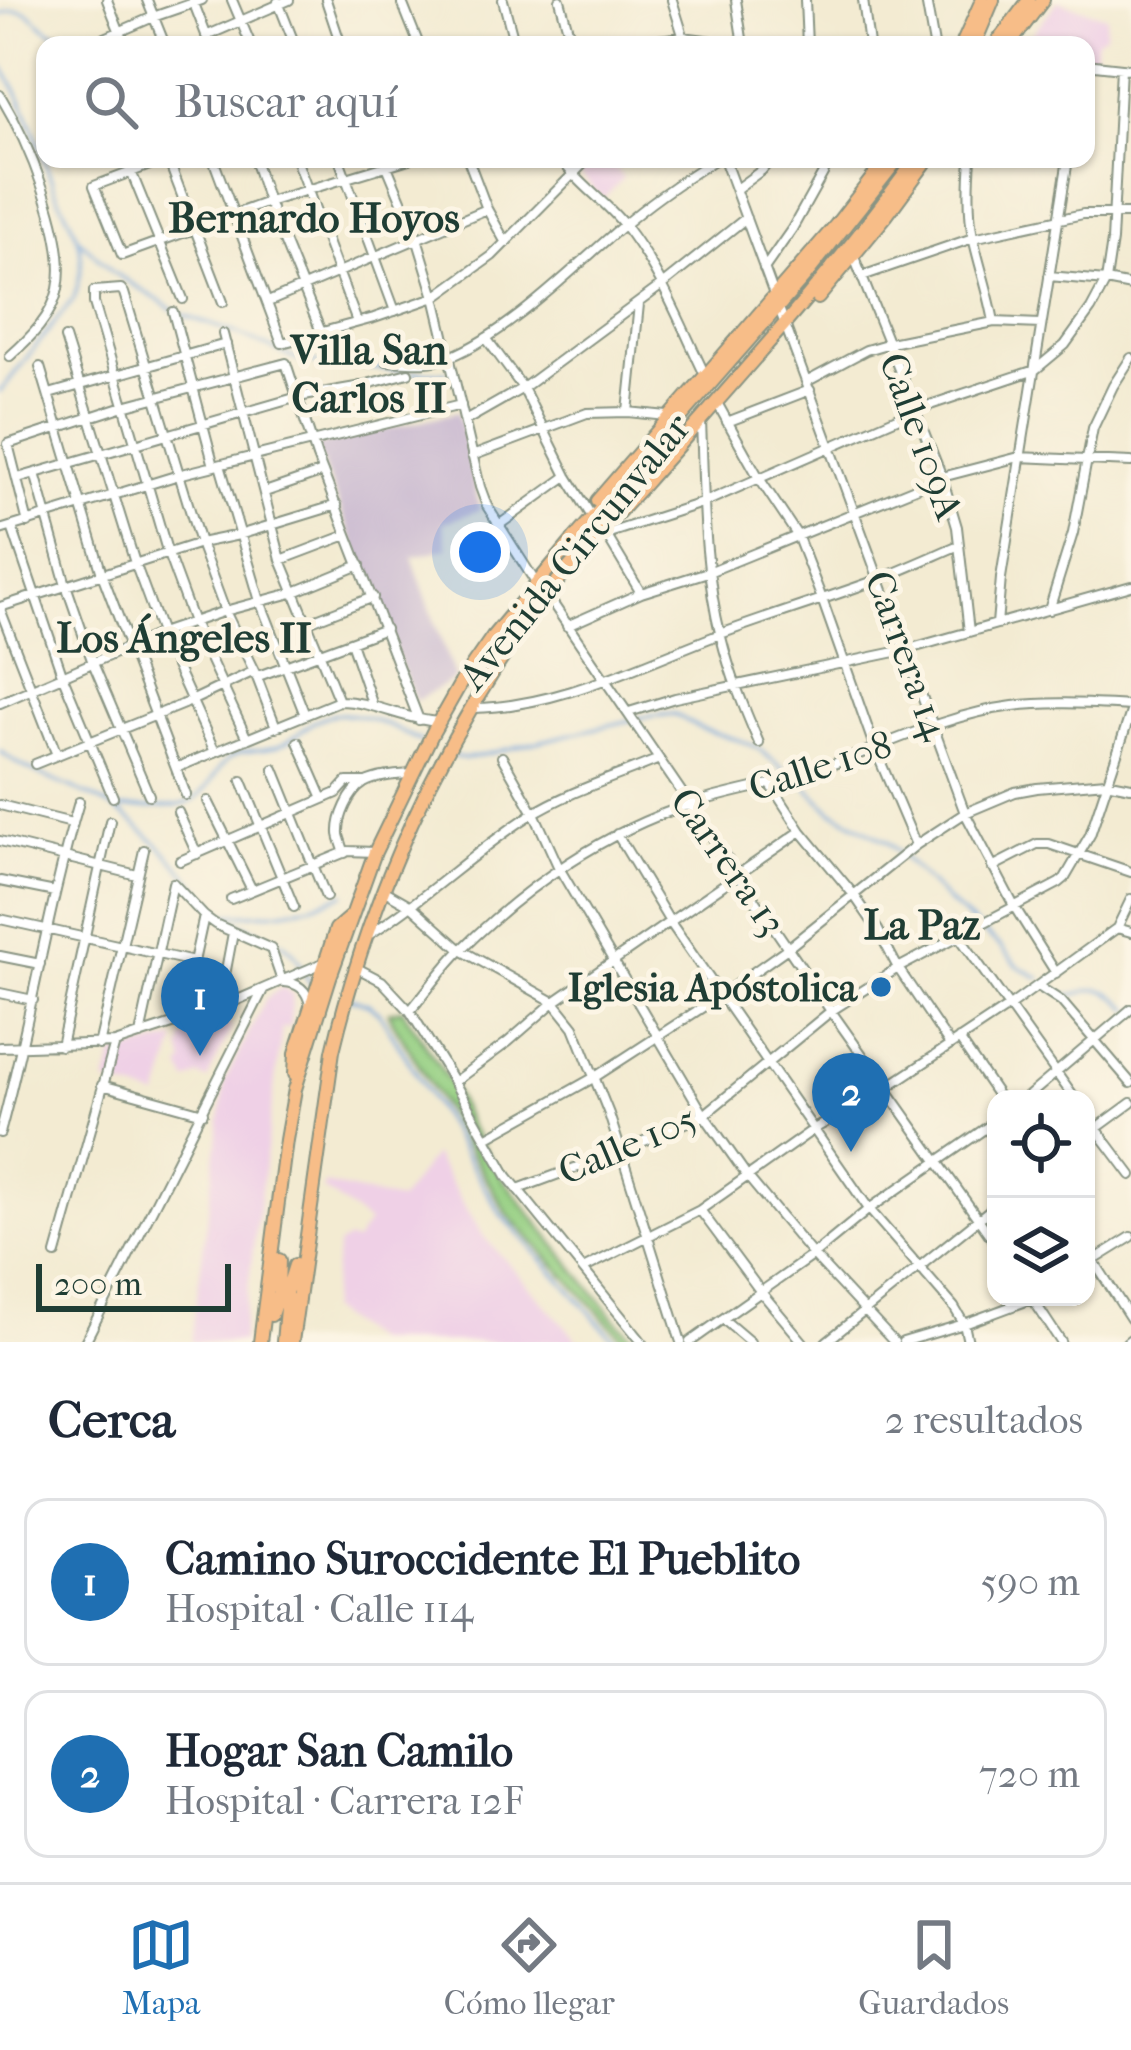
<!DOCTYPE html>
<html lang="es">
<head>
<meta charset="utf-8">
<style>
	:root { --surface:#fff; --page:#f2f2f3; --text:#1f2937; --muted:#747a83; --line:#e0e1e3; --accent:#1f6fb2 }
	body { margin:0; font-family:"IM FELL French Canon",serif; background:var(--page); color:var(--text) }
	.controls { position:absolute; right:36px; bottom:36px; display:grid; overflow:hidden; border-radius:24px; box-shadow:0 3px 9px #0004 }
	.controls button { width:108px; height:108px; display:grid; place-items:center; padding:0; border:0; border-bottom:3px solid var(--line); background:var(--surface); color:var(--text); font:60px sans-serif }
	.scale { position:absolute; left:36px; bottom:30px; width:195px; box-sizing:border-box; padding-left:12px; border:6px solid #1f3d34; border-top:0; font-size:33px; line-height:42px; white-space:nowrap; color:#1f3d34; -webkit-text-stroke:9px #fcf5e5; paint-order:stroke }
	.you { position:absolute; left:480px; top:552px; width:42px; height:42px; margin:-30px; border:9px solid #fff; border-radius:50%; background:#1a73e8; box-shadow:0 0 0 18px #1a73e833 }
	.badge { display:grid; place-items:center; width:78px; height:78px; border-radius:50%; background:var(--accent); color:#fff; font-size:39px; font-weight:700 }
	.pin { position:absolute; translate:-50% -99px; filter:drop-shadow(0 3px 6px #0008) }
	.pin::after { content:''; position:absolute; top:63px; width:42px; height:36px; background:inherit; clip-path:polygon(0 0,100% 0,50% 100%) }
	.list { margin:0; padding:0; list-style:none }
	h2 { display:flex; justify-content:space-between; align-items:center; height:156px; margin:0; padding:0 48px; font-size:51px }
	h2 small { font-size:39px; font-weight:400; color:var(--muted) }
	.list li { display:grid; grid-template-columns:78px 1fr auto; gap:36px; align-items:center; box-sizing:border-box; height:168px; margin:0 24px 24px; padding:0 24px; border:3px solid var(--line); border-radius:24px }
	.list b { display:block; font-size:45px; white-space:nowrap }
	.list p { margin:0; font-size:39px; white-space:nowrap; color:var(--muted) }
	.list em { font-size:39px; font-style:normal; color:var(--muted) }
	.icon { flex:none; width:66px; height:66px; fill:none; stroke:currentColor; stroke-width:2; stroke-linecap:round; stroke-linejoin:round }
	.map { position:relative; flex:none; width:1131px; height:1342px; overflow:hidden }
	.search { position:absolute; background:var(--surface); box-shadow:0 3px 9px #0004; left:36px; right:36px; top:36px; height:132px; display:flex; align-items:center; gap:30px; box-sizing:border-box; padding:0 42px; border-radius:24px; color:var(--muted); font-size:45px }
	.sheet { height:540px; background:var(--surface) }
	nav { display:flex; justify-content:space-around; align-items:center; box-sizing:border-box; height:168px; border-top:3px solid var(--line); background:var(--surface); font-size:33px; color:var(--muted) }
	nav a { display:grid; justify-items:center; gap:6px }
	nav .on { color:var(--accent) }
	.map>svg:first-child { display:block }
	.built { fill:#efd0e6 }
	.industrial { fill:#cdbed2 }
	.green { fill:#97d084; stroke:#5b865c; stroke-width:3 }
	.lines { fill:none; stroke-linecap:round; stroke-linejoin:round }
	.stream { stroke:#6ca2da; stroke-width:3 }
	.minor-casing { stroke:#899483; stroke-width:12 }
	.highway-casing { stroke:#899483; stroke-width:16 }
	.minor { stroke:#fff; stroke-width:8 }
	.highway { stroke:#f7bd88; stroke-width:12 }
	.poi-dot { fill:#1f6fb2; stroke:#fcf5e5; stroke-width:4.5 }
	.labels { text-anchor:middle; stroke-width:10; stroke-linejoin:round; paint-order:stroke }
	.street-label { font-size:39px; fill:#1f3d34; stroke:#fcf5e5 }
	.poi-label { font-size:39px; font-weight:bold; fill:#1f3d34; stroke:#fcf5e5; text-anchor:end }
	.neighbourhood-label { font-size:42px; font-weight:bold; fill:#1f3d34; stroke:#fcf5e5 }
</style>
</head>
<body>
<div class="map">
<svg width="1131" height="1342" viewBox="0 0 1131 1342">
	<rect width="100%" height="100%" fill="#fcf5e5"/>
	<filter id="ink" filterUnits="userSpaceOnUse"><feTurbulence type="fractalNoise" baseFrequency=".00833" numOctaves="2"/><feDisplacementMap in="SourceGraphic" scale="24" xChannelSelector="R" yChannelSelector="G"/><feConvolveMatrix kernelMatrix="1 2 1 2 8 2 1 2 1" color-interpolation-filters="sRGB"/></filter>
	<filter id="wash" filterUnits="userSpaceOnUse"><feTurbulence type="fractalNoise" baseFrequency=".004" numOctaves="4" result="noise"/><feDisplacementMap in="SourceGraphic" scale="48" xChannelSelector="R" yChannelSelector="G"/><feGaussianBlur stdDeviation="2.7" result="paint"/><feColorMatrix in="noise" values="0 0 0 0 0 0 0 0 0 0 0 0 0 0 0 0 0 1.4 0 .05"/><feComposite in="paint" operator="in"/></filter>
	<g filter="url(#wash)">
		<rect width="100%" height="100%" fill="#f3ebd2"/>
		<path class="built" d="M1058,1L1107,16L1105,34L1096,40L1095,59L1086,58V45H1023Z
			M596,159H609L623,178L603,199L578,172Z
			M283,987L293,995L289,1028H282L241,1342H191L225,1081L266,998Z
			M225,1019L230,1021L228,1025L232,1027L207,1080L199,1076L187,1081L181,1067L185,1064L180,1047L183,1046L181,1039L219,1021L223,1022Z
			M177,1039L159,1098L106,1083L114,1055Z
			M433,1155L484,1237L580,1342H373L328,1310L338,1245L347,1240L355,1242L368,1223L323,1189L325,1184L399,1201Z"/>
		<path class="industrial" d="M458,412L480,510L443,523L448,548L412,557L455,679L415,701L316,446Z"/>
		<path class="green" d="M402,1009L452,1086L469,1126L502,1178L615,1319L639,1342H631L623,1338L508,1215L393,1022L389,1012Z"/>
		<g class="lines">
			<path class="stream" d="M0,15C33,0 33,26 55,33C58,34 62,33 65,34C72,36 78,40 85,44
				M0,64C29,103 38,148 56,192C63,209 75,225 79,243C84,261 80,280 74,298L0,392
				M78,238L113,272L182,315L236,333L300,361L402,371
				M412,372L446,373
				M0,751C34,779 80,786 116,810C157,837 190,879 223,914C244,929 275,933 292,951C301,961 303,975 312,985
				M453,756L465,759L644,717L675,714L699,728L745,742L759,749L792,776
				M800,781L832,811L888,842L950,904L1001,947L1018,966L1040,978
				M115,809C138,807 168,810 189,802C208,795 212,774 226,761C240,747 261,753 278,746C293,741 303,728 317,720C349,702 393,728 422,742
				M223,914C265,915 304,911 344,894
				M1048,985C1077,1007 1081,984 1105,991C1114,994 1122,1003 1130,1009
				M350,998L368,1004L379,1012L501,1214L617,1342"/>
		</g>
	</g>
	<g filter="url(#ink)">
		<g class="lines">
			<g class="minor-casing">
				<path id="minor" d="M107,0L125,45
					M147,0L165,45
					M232,0L251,45
					M326,0L341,45
					M401,0L419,45
					M503,0L515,45
					M560,0L572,45
					M672,0L686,45
					M736,0L743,45
					M805,0L807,45
					M863,0L869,45
					M926,0L934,45
					M193,1L210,45
					M278,2L295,45
					M206,36L289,0
					M89,45L153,17L202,0
					M616,45L683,37L742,45
					M1086,64L1131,69
					M0,95C27,140 69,237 58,289C52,317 30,338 10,356
					M126,159L183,299
					M166,159L94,186L122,255L268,202L409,159
					M168,159L223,302
					M213,159L282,343L374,318L435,297L492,256L588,159
					M254,159L268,202L321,332
					M296,159L357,322
					M339,159L395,311
					M384,159L417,238L435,297L480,487L487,506L536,583
					M468,159L487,209L506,243
					M561,159C579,185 607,202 625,226C660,271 681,325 705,375
					M724,159L965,813L1014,906L1056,973
					M971,159C969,184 968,212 973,237C979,265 989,293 994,322
					M736,189L762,170L771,159
					M854,257L942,477L957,527L969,632
					M764,269L792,229L831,159
					M862,276L973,238L1083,214H1131
					M1049,276L1106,281L1131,286
					M268,302L487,209
					M173,312L214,466
					M223,334L281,560L339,701
					M65,338L135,563L161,633L215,752
					M486,338L523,388L567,476L589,512
					M387,361C408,362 430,365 450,357C509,333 571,270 619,229C650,202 682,180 716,159
					M40,367L102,574L186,795
					M808,381L866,350L890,343L994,322L1041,324
					M49,394L226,344
					M716,401L759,478L797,535L822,599L875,749L916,845
					M628,412L639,304
					M465,421L523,388L662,285L746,218
					M701,421C704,492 703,567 721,637C730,674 744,708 759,743
					M727,422L810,390
					M472,456L587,413L628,412L667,416
					M220,465L260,601L305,715
					M35,473L66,585L93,663L149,795
					M18,478L298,397L356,387L408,373
					M265,492L323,472
					M28,523L8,444L124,406L286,363L317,457L419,720
					M499,525L567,476
					M12,527L63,677L113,797
					M0,530L182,474L461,405
					M605,533L641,593
					M606,534L705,502L915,410L1035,370L1065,345L1091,309L1106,281L1112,241L1121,68
					M281,560L347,535
					M547,595L831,1011L996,1244
					M0,607L200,543L239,535L337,505
					M0,609L57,755
					M1049,610L1073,533L1093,428L1113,386L1131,358
					M306,623L373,597
					M997,624L1001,578L1068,159
					M567,626L641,593L711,571L942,477L1019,457L1131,462
					M351,642L373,706
					M0,703L161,633L225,611L292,593L360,565
					M473,708C559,707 638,665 718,635C769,616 822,600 874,581C903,570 931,557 959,545
					M629,712L675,698L905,650L1131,586
					M247,739L193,622L168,554L94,303V291L121,289L124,293L200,543L225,611L256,675L276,727
					M298,742L323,799
					M502,757L534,813L559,868L704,1115L747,1176L813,1255L894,1342
					M35,764L191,701L250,673L261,675L385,629
					M176,768L339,701C373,701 404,720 439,722
					M274,769L326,897
					M242,781L294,907
					M771,785L801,831L854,895L878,930L898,968L950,1045
					M208,801L252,890
					M0,805L72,823
					M178,812L197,854
					M617,834L670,922L869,1209L954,1307L964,1324L968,1342
					M0,841L137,875
					M345,853C344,851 339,836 339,834C338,818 349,792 364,783C377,776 396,775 411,774
					M180,861L337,793L347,782H365
					M992,867L1037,844H1049L1131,872
					M0,881L55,892
					M174,884L204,916L215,924L271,949L282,981
					M385,891L413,907L461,950L554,1002L574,1027L609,1114L681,1342
					M231,899L348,851L374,852
					M0,919L194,962
					M1117,928L1131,932
					M370,934C427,898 473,852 529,816C569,791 616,777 659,759
					M958,935L1075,1099
					M0,956L40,964
					M357,968L382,981L410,1011L454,1082L507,1176L642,1342
					M284,982C299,983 307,990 310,1005
					M1038,986L1061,1001L1131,1083
					M0,993L33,1000
					M219,1007L233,933
					M410,1011C427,991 443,968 462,949C526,886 605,831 691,804C729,792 768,786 806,774C874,751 941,715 1013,706C1052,701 1092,704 1131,706
					M181,1021L204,916
					M140,1035L173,883
					M959,1039L1000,1099
					M99,1045L144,850
					M61,1046L110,821
					M0,1047L115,1043L212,1011L325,962
					M454,1082L508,1042L554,1002L801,831
					M102,1085L203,1113
					M1025,1099L1131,1009
					M1086,1115L1131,1175
					M0,1133C30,1024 47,911 79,802
					M1086,1136L1131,1103
					M486,1138L595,1077L720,996L789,947L916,845L965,813L1015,792L1037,788L1106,782L1131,787
					M518,1189L621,1151L704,1115L831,1011L898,968L1059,883L1065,878L1090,835L1131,712
					M700,1210L761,1292L803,1342
					M1086,1249L1131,1319
					M56,1254L115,1043
					M1086,1265L1131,1237
					M583,1269L700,1210L814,1129L886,1088L1008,1007L1117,928L1131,899
					M1032,1298L1061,1342
					M723,1319L750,1342
					M85,1342L263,990
					M690,1342L813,1255L869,1209L996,1121
					M826,1342L996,1205
					M903,1342L964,1324L1037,1297
					M1127,1342L1131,1339"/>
			</g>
			<g class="highway-casing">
				<path id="highway" d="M962,45L982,0
					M974,45L993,0
					M995,45L1029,0
					M1009,45L1043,0
					M818,298L886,216L928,159
					M597,501L836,225L887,159
					M295,1074L296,1053L336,929L351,916
					M279,1260L278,1289L287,1290L295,1265
					M271,1315L278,1295L287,1297L283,1342
					M260,1342L286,1140L295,1089L330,977L375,852L433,732L463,679L493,636L574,539L806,275L898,159
					M292,1342L333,1051C370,895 439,744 533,613C566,567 608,525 646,482C739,376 834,273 916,159"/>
			</g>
			<use href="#minor" class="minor"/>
			<use href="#highway" class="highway"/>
		</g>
	</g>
	<circle class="poi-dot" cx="881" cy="987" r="12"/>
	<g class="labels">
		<g class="street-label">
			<text transform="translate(922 436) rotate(70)" y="14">Calle 109A</text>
			<text transform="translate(574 551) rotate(-51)" y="14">Avenida Circunvalar</text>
			<text transform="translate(908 655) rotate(70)" y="14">Carrera 14</text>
			<text transform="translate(820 765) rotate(-18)" y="14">Calle 108</text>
			<text transform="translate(729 861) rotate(55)" y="14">Carrera 13</text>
			<text transform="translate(627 1144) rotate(-23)" y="14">Calle 105</text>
		</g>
		<g class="poi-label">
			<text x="857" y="1001">Iglesia Apóstolica</text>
		</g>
		<g class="neighbourhood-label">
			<text x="314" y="232">Bernardo Hoyos</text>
			<text x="369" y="364">Villa San<tspan x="369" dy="48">Carlos II</tspan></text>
			<text x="184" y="652">Los Ángeles II</text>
			<text x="922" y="939">La Paz</text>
		</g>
	</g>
</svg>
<div class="controls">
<button><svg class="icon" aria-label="locate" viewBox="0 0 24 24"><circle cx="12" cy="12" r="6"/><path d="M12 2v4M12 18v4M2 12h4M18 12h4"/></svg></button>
<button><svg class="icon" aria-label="layers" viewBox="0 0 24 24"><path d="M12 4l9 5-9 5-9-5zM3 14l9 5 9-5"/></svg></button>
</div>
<div class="scale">200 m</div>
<div class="you"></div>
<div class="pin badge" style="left:200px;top:1056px">1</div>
<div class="pin badge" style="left:851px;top:1152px">2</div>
<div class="search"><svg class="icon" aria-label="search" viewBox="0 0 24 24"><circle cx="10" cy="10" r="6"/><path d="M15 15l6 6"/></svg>Buscar aquí</div>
</div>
<section class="sheet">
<h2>Cerca<small>2 resultados</small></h2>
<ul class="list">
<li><span class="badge">1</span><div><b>Camino Suroccidente El Pueblito</b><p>Hospital · Calle 114</p></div><em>590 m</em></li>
<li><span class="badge">2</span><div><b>Hogar San Camilo</b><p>Hospital · Carrera 12F</p></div><em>720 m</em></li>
</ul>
</section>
<nav>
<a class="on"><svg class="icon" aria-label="map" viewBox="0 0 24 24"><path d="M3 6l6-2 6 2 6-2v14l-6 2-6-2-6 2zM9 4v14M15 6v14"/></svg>Mapa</a>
<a><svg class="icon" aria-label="directions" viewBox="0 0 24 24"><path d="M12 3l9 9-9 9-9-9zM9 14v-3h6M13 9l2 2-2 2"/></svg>Cómo llegar</a>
<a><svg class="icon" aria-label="saved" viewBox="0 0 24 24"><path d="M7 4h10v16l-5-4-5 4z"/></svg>Guardados</a>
</nav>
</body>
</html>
